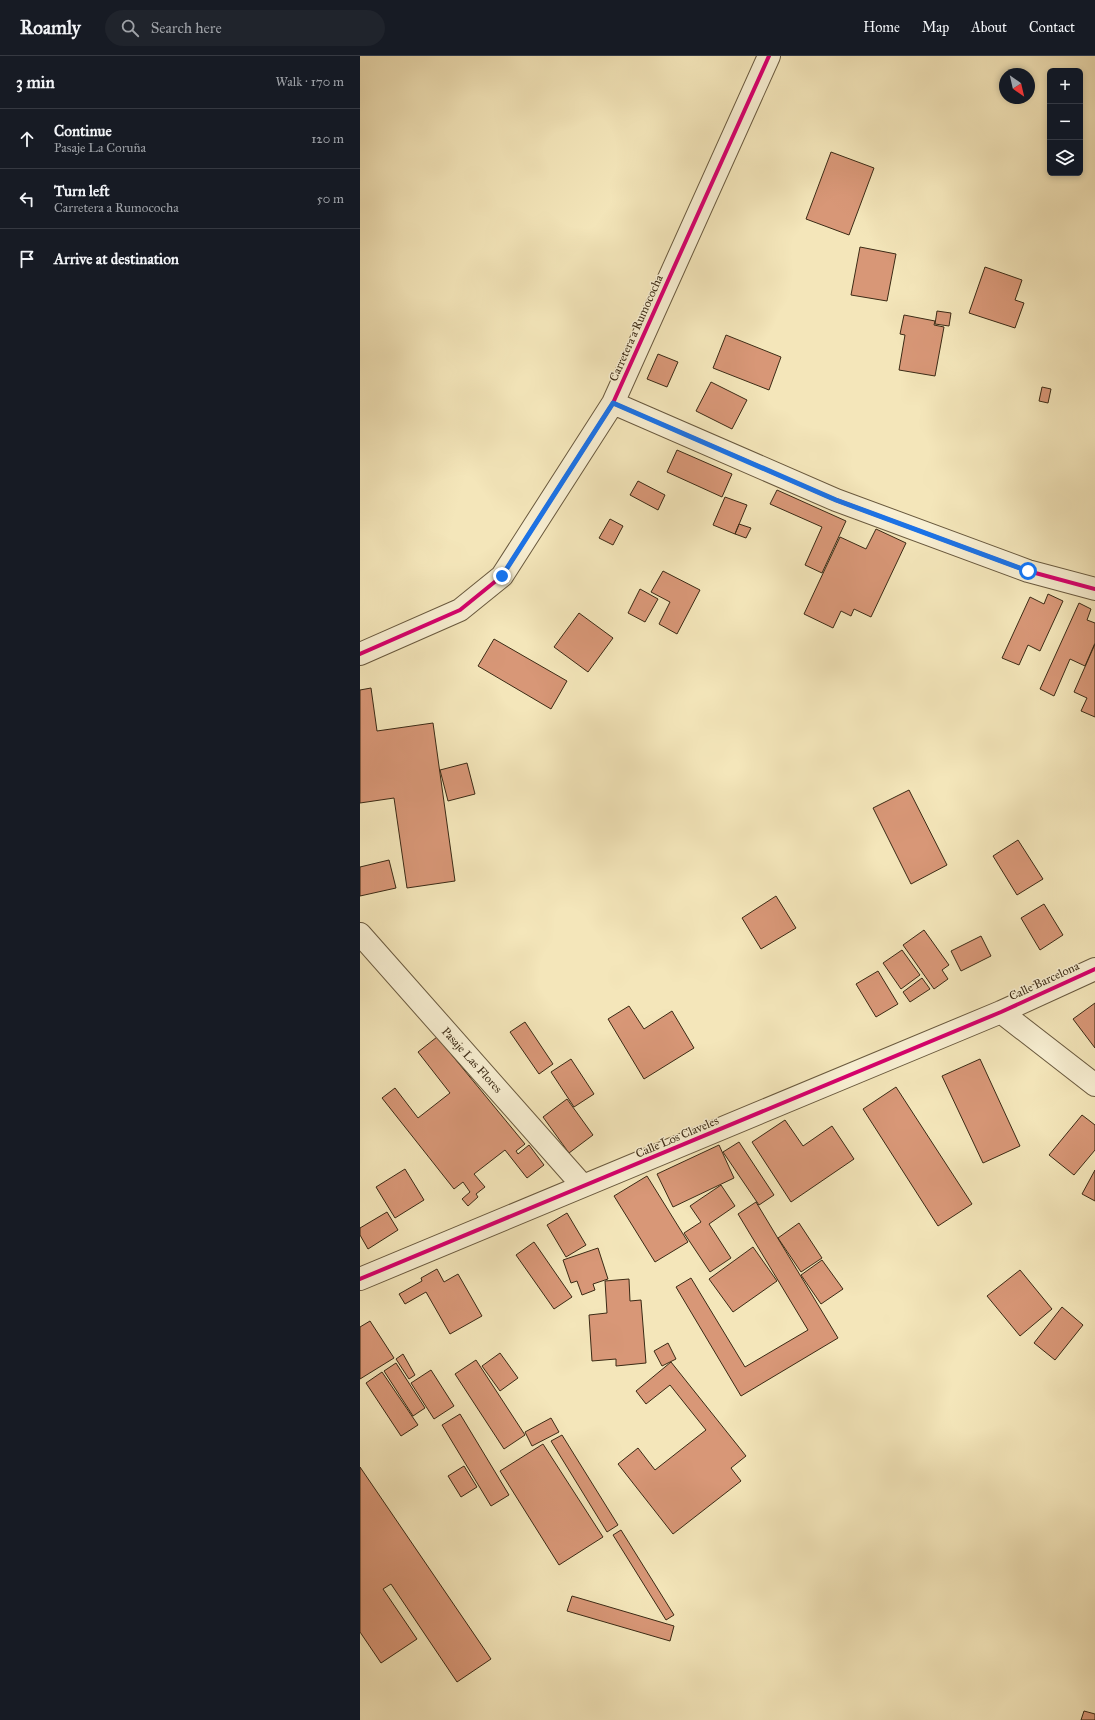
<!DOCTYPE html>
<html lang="en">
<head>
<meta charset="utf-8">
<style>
	:root { --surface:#171b24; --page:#20242c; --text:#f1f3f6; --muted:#9ea1a6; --line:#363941 }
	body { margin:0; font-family:"IM FELL Great Primer",serif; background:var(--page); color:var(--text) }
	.controls { position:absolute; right:12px; top:12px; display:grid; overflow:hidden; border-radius:6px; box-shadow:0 2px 6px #0003 }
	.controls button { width:36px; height:36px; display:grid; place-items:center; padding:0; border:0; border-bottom:1px solid var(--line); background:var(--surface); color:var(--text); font:20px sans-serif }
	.compass { position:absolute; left:639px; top:12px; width:36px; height:36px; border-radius:50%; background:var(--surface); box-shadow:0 2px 6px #0003; rotate:146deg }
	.stop { position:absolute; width:12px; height:12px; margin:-9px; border:3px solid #1a73e8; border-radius:50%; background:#fff }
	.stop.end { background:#1a73e8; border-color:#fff; box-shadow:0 1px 4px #0008 }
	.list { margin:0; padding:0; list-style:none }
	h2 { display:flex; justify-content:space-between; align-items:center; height:52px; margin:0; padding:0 16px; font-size:17px }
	h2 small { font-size:13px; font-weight:400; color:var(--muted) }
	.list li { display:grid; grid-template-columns:26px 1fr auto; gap:12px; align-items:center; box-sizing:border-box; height:60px; padding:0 16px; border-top:1px solid var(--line) }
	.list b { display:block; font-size:15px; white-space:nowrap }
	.list p { margin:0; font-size:13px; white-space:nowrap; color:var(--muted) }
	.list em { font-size:13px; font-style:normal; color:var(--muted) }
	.icon { flex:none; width:22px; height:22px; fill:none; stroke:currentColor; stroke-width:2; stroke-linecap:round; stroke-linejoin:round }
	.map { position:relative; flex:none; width:735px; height:1664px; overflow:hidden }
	header { display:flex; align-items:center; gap:24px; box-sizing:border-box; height:56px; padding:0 20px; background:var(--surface); border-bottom:1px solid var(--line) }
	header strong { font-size:19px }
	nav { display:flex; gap:22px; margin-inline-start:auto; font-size:14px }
	.search { width:280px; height:36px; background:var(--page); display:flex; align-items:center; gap:10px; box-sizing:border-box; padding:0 14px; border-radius:22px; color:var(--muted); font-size:15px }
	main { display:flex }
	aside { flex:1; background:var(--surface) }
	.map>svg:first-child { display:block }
	.building { fill:#d89777; stroke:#3b2a15 }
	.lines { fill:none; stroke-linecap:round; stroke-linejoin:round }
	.minor-casing { stroke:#69593e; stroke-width:24 }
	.minor { stroke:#f8efd2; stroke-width:22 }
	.cycleway-casing { stroke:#f8efd2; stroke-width:6 }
	.cycleway { stroke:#d6006c; stroke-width:4 }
	.route { stroke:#1a73e8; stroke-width:5 }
	.labels { text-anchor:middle; stroke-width:3; stroke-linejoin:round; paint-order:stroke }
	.street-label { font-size:12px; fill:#3b2a15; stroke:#f8efd2 }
</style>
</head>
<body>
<header>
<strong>Roamly</strong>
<div class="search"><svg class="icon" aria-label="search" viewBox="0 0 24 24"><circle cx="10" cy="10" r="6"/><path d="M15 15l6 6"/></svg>Search here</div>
<nav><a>Home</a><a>Map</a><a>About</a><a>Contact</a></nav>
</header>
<main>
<aside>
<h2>3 min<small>Walk · 170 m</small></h2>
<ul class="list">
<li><svg class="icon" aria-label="ahead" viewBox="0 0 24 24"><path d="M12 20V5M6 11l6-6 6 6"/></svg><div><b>Continue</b><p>Pasaje La Coruña</p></div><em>120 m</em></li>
<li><svg class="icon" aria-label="left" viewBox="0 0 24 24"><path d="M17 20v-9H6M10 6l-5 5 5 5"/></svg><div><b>Turn left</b><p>Carretera a Rumococha</p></div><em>50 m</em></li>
<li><svg class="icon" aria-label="arrive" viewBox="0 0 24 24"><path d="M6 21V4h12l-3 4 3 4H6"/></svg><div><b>Arrive at destination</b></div></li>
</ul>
</aside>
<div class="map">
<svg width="735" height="1664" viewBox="0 0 735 1664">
	<rect width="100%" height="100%" fill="#f4e6ba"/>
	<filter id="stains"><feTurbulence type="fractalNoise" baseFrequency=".005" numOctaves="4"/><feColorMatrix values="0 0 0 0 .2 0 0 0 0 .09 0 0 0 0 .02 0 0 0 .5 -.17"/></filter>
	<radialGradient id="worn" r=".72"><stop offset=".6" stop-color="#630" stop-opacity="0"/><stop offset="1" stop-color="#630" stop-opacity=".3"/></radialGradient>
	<path class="building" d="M471,96L514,112L489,179L446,163Z
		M500,191L536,198L527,245L491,239Z
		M625,211L662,224L655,244L664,247L655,272L609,257Z
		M577,255L591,257L589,270L575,268Z
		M544,259L575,265L574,269L584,271L575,320L539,314L545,279L540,278Z
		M366,279L421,301L409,334L353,312Z
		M298,298L318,306L307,331L287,323Z
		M351,326L387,344L372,373L336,355Z
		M682,331L691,333L688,347L679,345Z
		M317,394L372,418L362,441L307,416Z
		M278,425L305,439L298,454L270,439Z
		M417,434L486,465L462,517L445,509L462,471L410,448Z
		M365,441L387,449L375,478L353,469Z
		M250,463L263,470L253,489L239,482Z
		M379,468L391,472L386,482L375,478Z
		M516,473L546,487L511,561L494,553L491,560L481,555L473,572L444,558L480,481L506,493Z
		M303,515L340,534L317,578L299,568L310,546L291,536Z
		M280,533L298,543L285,566L268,557Z
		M688,538L703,545L680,595L668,589L659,609L642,602L670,541L684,548Z
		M719,547L731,553L727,564L735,567V587L725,610L710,603L694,640L680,633Z
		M219,557L253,582L228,616L194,591Z
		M134,583L207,625L191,653L118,610Z
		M735,588V661L721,655L727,642L714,636Z
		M11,632L17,675L73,667L95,825L47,832L34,742L0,747V634Z
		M107,707L115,738L88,745L80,714Z
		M549,734L587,809L551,828L513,752Z
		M658,784L683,823L657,839L633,800Z
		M29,804L36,832L0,840V811Z
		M416,840L436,872L401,893L382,862Z
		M684,848L703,879L680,894L661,862Z
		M564,874L589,909L582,914L588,923L574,933L543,889Z
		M621,880L631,900L601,915L591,895Z
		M542,894L560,919L541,933L523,907Z
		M518,915L538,948L516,961L496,928Z
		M562,922L570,933L550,946L543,936Z
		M735,947V992L713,963Z
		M269,950L284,973L312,955L334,992L284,1023L248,963Z
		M165,966L193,1008L179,1018L150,976Z
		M77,981L165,1088L156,1095L158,1098L169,1089L184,1109L167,1122L145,1094L114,1118L125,1131L116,1138L118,1141L108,1150L102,1143L110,1136L103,1126L94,1133L22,1042L35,1032L58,1062L90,1037L58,996Z
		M211,1003L234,1038L214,1051L191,1016Z
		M620,1003L660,1090L623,1107L582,1020Z
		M536,1031L612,1148L578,1170L503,1053Z
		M207,1043L233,1079L209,1097L183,1061Z
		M722,1059L735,1069V1094L714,1119L689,1099Z
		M425,1064L443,1090L472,1070L494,1103L431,1146L392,1086Z
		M379,1086L414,1139L399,1149L363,1096Z
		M359,1089L374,1122L313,1151L297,1118Z
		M45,1113L64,1144L35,1162L16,1131Z
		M735,1114V1145L722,1138Z
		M287,1120L328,1186L295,1206L254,1140Z
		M361,1129L375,1150L349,1168L371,1202L350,1216L324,1177L341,1166L330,1150Z
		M396,1146L478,1282L381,1340L316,1231L331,1222L385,1311L448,1274L378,1158Z
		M27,1156L38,1174L8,1193L0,1179V1172Z
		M207,1157L226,1189L206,1201L187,1169Z
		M439,1167L462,1202L441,1216L418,1182Z
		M174,1186L212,1241L194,1253L156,1199Z
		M393,1191L417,1225L373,1256L349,1223Z
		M238,1192L248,1223L233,1228L235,1234L222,1239L217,1225L211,1227L203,1204Z
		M462,1204L483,1233L461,1248L441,1219Z
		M77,1213L84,1226L98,1218L122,1260L90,1278L66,1236L45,1248L39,1238L62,1225L61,1222Z
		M660,1214L692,1253L660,1280L627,1240Z
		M269,1223L270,1245L281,1244L286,1307L256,1310V1303L232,1305L229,1259L247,1257L245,1225Z
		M702,1251L723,1269L695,1304L674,1287Z
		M10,1265L34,1302L0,1323V1271Z
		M308,1287L316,1303L302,1310L294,1295Z
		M140,1297L158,1322L140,1335L122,1310Z
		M43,1298L55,1319L49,1323L36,1303Z
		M116,1304L165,1379L144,1393L95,1318Z
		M311,1306L386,1400L371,1412L381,1425L313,1478L258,1408L278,1392L295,1414L346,1374L310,1329L286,1348L276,1335Z
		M36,1307L65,1352L53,1360L24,1315Z
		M71,1314L94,1350L74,1363L51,1327Z
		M22,1316L58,1369L41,1380L6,1327Z
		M100,1358L149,1439L131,1450L82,1369Z
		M191,1362L199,1376L172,1390L165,1376Z
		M202,1379L258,1469L247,1476L191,1385Z
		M183,1388L243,1481L199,1509L140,1415Z
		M104,1410L117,1431L101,1441L88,1420Z
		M0,1411L131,1603L97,1626L31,1528L23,1533L57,1583L21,1607L0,1576Z
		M261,1474L314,1559L306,1564L253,1479Z
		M212,1540L314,1570L310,1585L207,1555Z
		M724,1655L735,1658V1664H721Z"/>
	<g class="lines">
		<g class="minor-casing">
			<path id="minor" d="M253,347L476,444L668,515L735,533
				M0,598L100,554L142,520L253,347L409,0
				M0,878L223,1130
				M641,956L735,1029
				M0,1223L641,956L735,913"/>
		</g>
		<use href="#minor" class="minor"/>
		<g class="cycleway-casing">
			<path id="cycleway" d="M253,347L476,444L668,515L735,533
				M0,598L100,554L142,520L253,347L409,0
				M0,1223L641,956L735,913"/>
		</g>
		<use href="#cycleway" class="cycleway"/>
	</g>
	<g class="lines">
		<path class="route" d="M142,520L253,347L476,444L668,515"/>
	</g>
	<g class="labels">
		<g class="street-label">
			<text transform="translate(276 272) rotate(-66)" y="4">Carretera a Rumococha</text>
			<text transform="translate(684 925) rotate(-25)" y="4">Calle Barcelona</text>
			<text transform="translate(112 1004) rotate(48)" y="4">Pasaje Las Flores</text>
			<text transform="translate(317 1081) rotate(-23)" y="4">Calle Los Claveles</text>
		</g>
	</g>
	<rect width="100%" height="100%" filter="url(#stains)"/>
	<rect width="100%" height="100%" fill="url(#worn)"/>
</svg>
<div class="controls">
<button>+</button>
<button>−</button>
<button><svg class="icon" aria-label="layers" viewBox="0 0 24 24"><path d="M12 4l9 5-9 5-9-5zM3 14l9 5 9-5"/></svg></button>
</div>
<svg class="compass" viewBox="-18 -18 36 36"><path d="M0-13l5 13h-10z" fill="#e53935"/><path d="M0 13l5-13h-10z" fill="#9ea1a6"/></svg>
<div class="stop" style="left:668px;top:515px"></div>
<div class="stop end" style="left:142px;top:520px"></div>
</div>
</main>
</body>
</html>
